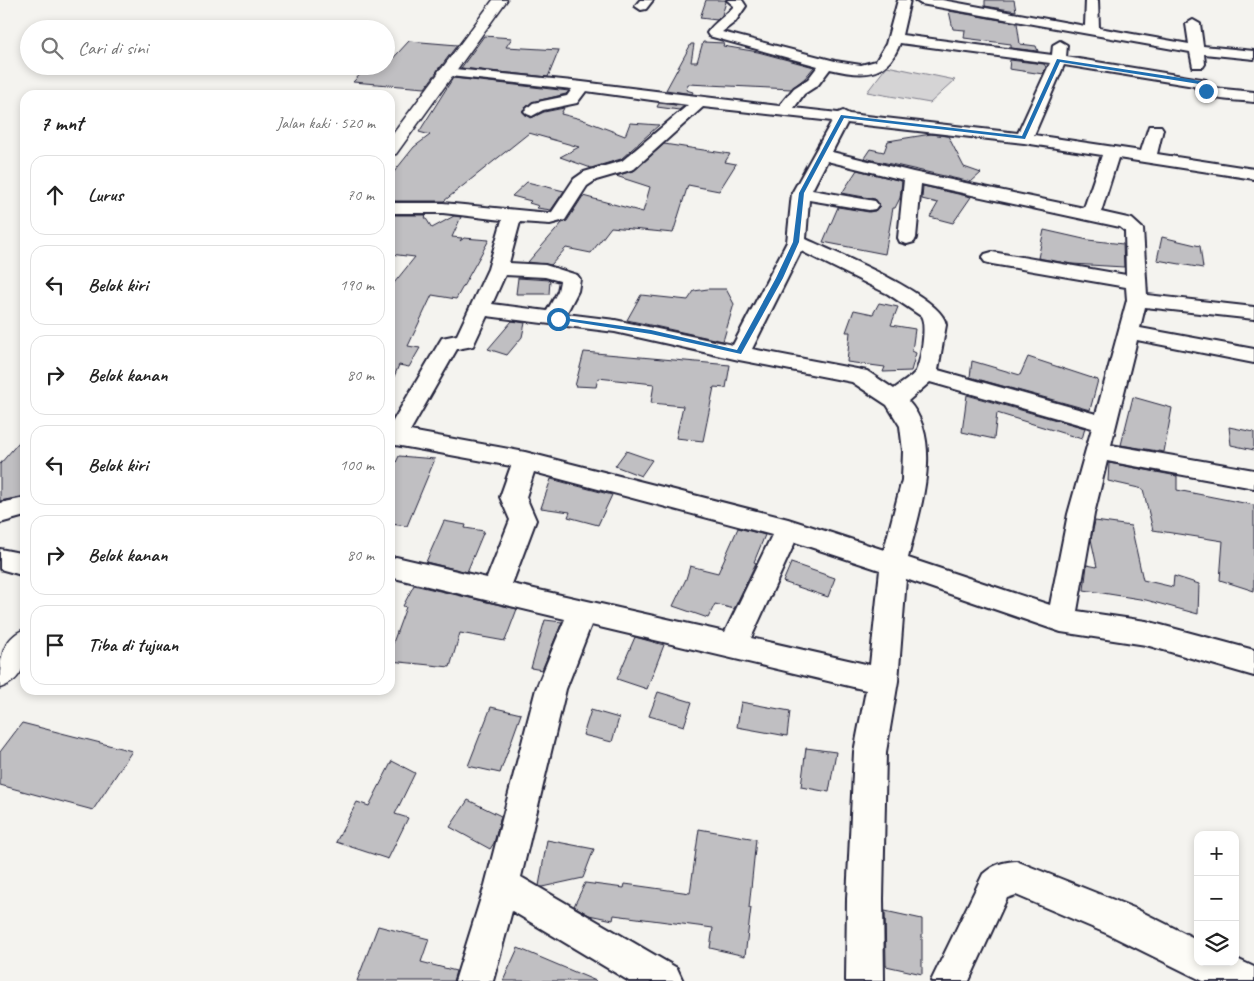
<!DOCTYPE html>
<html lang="id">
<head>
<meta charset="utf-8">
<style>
	:root { --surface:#fff; --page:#f6f6f6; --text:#222; --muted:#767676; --line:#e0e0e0 }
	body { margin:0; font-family:Caveat,sans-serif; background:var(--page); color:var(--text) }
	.controls { position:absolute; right:15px; bottom:15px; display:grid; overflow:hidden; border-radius:10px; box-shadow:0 2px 8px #0003 }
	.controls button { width:45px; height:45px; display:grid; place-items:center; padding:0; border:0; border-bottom:1px solid var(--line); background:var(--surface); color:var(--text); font:25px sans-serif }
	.stop { position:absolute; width:15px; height:15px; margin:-11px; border:4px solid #1f6fb2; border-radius:50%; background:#fff }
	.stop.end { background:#1f6fb2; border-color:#fff; box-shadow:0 1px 5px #0008 }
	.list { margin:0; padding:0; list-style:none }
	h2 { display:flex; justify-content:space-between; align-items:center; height:65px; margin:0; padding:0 20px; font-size:21px }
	h2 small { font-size:16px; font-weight:400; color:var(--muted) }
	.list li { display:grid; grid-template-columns:32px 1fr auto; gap:15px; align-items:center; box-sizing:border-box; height:80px; margin:0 10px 10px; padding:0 10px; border:1px solid var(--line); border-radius:15px }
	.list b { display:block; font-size:19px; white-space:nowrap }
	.list em { font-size:16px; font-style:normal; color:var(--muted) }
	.icon { flex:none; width:28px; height:28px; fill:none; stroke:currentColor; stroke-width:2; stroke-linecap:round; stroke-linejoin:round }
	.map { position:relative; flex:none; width:1254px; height:981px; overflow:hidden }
	.search { position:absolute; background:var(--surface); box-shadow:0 2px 8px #0003; left:20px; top:20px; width:375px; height:55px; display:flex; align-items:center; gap:12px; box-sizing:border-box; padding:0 18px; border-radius:28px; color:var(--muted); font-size:19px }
	.panel { position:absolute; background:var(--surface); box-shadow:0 2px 8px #0003; left:20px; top:90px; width:375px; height:605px; border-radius:15px }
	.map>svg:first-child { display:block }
	.green { fill:#d5d4d5; stroke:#7c7b88 }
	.building { fill:#c0bfc2; stroke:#22223b }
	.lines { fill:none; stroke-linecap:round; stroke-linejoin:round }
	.minor-casing { stroke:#22223b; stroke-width:4 }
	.secondary-casing { stroke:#22223b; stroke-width:3 }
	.minor { fill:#fdfcf7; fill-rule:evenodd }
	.secondary { fill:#fdfcf7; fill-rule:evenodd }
	.route { fill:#1f6fb2 }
</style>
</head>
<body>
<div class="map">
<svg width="1254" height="981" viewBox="0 0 1254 981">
	<rect width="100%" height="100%" fill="#f4f3ef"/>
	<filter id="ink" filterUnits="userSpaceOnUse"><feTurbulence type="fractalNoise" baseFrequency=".02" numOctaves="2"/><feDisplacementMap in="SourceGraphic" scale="10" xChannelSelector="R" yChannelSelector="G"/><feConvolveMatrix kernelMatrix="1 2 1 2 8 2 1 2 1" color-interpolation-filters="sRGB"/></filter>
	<g filter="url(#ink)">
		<path class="green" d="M887,66L955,80L930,103L867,92Z"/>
		<path class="building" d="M706,0H725L726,2L722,15L717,20L700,18Z
			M985,0H1014L1016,11L985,6Z
			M949,11L1017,23L1020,44L1036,46L1038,51L1011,48V44L964,38L965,30L953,29Z
			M484,36L512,38L506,47L559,50L548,77L461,68Z
			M409,41L457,45L425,88L353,82L368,66H386Z
			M703,42L724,43L723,46L758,52L814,67L805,78L791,89L688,84L686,90L693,92L692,94L666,90L691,44H694L691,62H697Z
			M1010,60L1044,64L1046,67L1043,74L1009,69Z
			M453,78L569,91L566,94L532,102L522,111L531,118L544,112L564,108L561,114L581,119L625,136L630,123L659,125L621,159L591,168L560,157L579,147L529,133L444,201H390V177L414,147L430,135L419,132Z
			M659,103L684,106L679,110L657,107Z
			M931,134L948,136L964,167L981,173L971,182L864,158L870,149L884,152L888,141Z
			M664,144L730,154L725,162L736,164L719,191L688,185L673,233L611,227L591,253L566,248L551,265L528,262L562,223L567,221L583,196L643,212L650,187L616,176L635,170Z
			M857,170L902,181L900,198L895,208H893L885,254L823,242L838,207L869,212L875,211L880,206L875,199L842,193Z
			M527,182L564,191L551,210L537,208L539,206L529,203L531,201L512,196Z
			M923,186L971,197L953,223L930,217L938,203L922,199Z
			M390,215H427L425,217L432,228L454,216L461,217L452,237L462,238L460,241L464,238L489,240L456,299L432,295L408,346L420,348L409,367L399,365L390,386V288L415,257L390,254Z
			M1044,230L1088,240L1123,244L1124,267L1072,264L1038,258Z
			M1162,237L1200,246L1203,268L1157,260Z
			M518,278L550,280L549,294H516Z
			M708,289H726L734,304L723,341L627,320L641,295L688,300L694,291Z
			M879,303L898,307L891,325L915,329L912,351L916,353L911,371L883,372L885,367L847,362L850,332H846L854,310L873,314Z
			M512,321L525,323L522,337L507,355L488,349Z
			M584,352L730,365L726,388L714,387L703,441L676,438L683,406L651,403L654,384L598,378L596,387L575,386Z
			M1028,357L1098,380L1090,410L970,377L972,361L1020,375Z
			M967,395L1085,428L1082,439L997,413L994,439L962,432Z
			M1133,397L1172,408L1164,452L1121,445Z
			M1229,427L1254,432V450L1231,445Z
			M25,435V496L0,501V464Z
			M626,451L652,460L641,476L615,466Z
			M399,456L435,459L407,526L390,524V475Z
			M1109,463L1177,476V490L1254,505V591L1220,580L1223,541L1153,530L1143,489L1108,481Z
			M551,479L612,495L598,525L568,517L570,512L541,508Z
			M444,521L466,525L465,528L484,531L467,572L426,562Z
			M1095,521L1131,526L1143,580L1173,587L1174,576L1199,584L1198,614L1146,600L1084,590L1087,565L1097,567L1091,539Z
			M738,528L765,535L754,562L756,563L753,569L734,609L715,604L708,618L673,606L686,579L690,566L718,573Z
			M791,563L835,578L828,597L783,582Z
			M414,585L517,609L505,641L460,633L450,667L390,661V651L406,607L403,606Z
			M545,620L562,622L542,670L531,668Z
			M635,637L664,645L647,689L617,679Z
			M658,692L692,702L684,726L649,716Z
			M741,702L790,711L787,736L737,727Z
			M491,707L521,714L500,773L468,766Z
			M591,710L619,718L612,742L583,735Z
			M22,723L132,751L93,810L0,785V752Z
			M806,748L836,752L829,792L801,787Z
			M392,761L415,773L395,814L408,818L388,859L336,842L357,802L369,806Z
			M468,800L501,816L494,843L490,849L450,827Z
			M699,829L756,839L749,908H751L745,956L710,948L713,928L614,915L613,920L589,915L574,906L585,883L624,888L625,884L690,893Z
			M547,840L594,849L583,878L542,887L539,886Z
			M885,911L922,919V974L886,966Z
			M378,926L429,939L421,962L456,971L453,981H357Z
			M518,948L596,981H503Z"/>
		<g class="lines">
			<g class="minor-casing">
				<path id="minor" d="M640,0H653L646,9L641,10L635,6Z
					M727,0H742L746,6L735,22L722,32L835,61L861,65L876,61L886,44L898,0H910L902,35L1052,55L1053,45L1060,41L1067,45L1066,57L1201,79L1206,80L1208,85L1213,88L1254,92V102C1239,100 1201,101 1194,86L1064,65L1034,135L1141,151L1149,126H1161L1163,129L1157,154L1254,169V179L1118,158L1101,212L1132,219L1143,229L1147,295L1254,307V319L1145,307L1140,328L1254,349V363L1137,340L1111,445L1254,470V488L1107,461L1094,514L1077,611L1146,621L1254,650V676L1146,645L1061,632L906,579L898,681L886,752L883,899L884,981H846L847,899L854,752L866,690L591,625L566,689L521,877L677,968L683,981H629L512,911L493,981H455L485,885L536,689L565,619L390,577V559L396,557L487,578L510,520L500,497L511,466L390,444V426L439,343L442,338L457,335L488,269L502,220L443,213H390V203H443L549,213L552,212L574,179L584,172L622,161L688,105L586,91L577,103L543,110L532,116L527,114L524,111L533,103L567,96L572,89L440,75L438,72L440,69L445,68L582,82L779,106L794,88L808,79L818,66L709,36L707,33C713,23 726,16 734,6ZM900,43L1050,63L1018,133L849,114L843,111L838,113L794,108L804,94L818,85L830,69C863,77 887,78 900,43ZM703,107L832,121L792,193L787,242L733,345L615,320L566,314L578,291L580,279L577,275L545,265L509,263L520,222L550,224L565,220L587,186L596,180L634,169ZM847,123L1024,143L1102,155L1084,208L913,172L832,152ZM827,161L904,180L898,238L900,242L907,244L914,242L916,238L921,184L1120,227L1125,231L1126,275L992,252L985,254L982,258L985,262L992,264L1126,287L1127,300L1096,414L938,370L946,325C944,296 833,252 806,239L809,200L869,210L875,209L878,205L875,201L869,200L812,190ZM801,251L888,294L921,316C927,325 921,361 916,371C912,377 900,384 894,389L867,371L752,349ZM505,275L545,277L560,281L558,291L547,311L492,304ZM487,316L615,332L739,360L852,382L887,405L900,426L903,451L902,480L884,550L788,519L525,452L410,431L457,349L473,346ZM930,382L1092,428L1068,514L1050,605L908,558C919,512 945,441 908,401ZM534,472L772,535L725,632L512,584L536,520L526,497ZM795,542L880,570L870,665L751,638Z
					M915,0H942L1085,26L1086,0H1098L1099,28L1189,44L1186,24L1193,20L1200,24L1203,46L1254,51V59L1204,54L1205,64L1203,67H1193L1190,52L921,4Z
					M25,498V516L0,523V503Z
					M0,549L25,554V576L0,569Z
					M1016,861L1134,908L1198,940V962H1235V958L1254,967V981H1203L1108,934L1016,895L1007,898L969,981H931L983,874C993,865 1002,862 1016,861Z"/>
			</g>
			<g class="secondary-casing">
				<path id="secondary" d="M493,0H507L396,154L390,155V138Z
					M25,629C25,655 30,677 0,688C0,662 0,639 25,629Z"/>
			</g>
			<use href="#minor" class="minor"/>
			<use href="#secondary" class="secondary"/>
		</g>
	</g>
	<path class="route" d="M1057,59L1201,81L1209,91L1205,92L1200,88L1199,84L1060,62L1025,139L844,118L804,193L799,242L783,278L741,354L651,334L555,319L558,317L651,330L737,350L776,278L793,242L799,193L841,115L1022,136Z"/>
</svg>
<div class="controls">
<button>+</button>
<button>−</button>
<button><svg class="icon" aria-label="layers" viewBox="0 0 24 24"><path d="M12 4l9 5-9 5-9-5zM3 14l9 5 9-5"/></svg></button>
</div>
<div class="stop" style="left:558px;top:319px"></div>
<div class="stop end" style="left:1206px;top:91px"></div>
<div class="search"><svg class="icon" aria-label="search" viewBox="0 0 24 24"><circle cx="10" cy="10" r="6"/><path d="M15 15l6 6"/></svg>Cari di sini</div>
<section class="panel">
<h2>7 mnt<small>Jalan kaki · 520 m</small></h2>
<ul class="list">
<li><svg class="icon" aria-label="ahead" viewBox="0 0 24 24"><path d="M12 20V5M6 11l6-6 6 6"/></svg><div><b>Lurus</b></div><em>70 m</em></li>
<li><svg class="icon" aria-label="left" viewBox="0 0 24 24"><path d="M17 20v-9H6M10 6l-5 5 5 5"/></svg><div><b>Belok kiri</b></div><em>190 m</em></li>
<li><svg class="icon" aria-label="right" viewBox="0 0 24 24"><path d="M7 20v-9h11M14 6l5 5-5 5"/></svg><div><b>Belok kanan</b></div><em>80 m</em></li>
<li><svg class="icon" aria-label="left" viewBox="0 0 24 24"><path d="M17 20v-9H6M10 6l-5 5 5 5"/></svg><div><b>Belok kiri</b></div><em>100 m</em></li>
<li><svg class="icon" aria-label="right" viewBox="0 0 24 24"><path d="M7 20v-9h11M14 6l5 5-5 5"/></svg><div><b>Belok kanan</b></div><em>80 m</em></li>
<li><svg class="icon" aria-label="arrive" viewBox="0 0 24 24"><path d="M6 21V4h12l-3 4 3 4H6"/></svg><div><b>Tiba di tujuan</b></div></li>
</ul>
</section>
</div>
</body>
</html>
